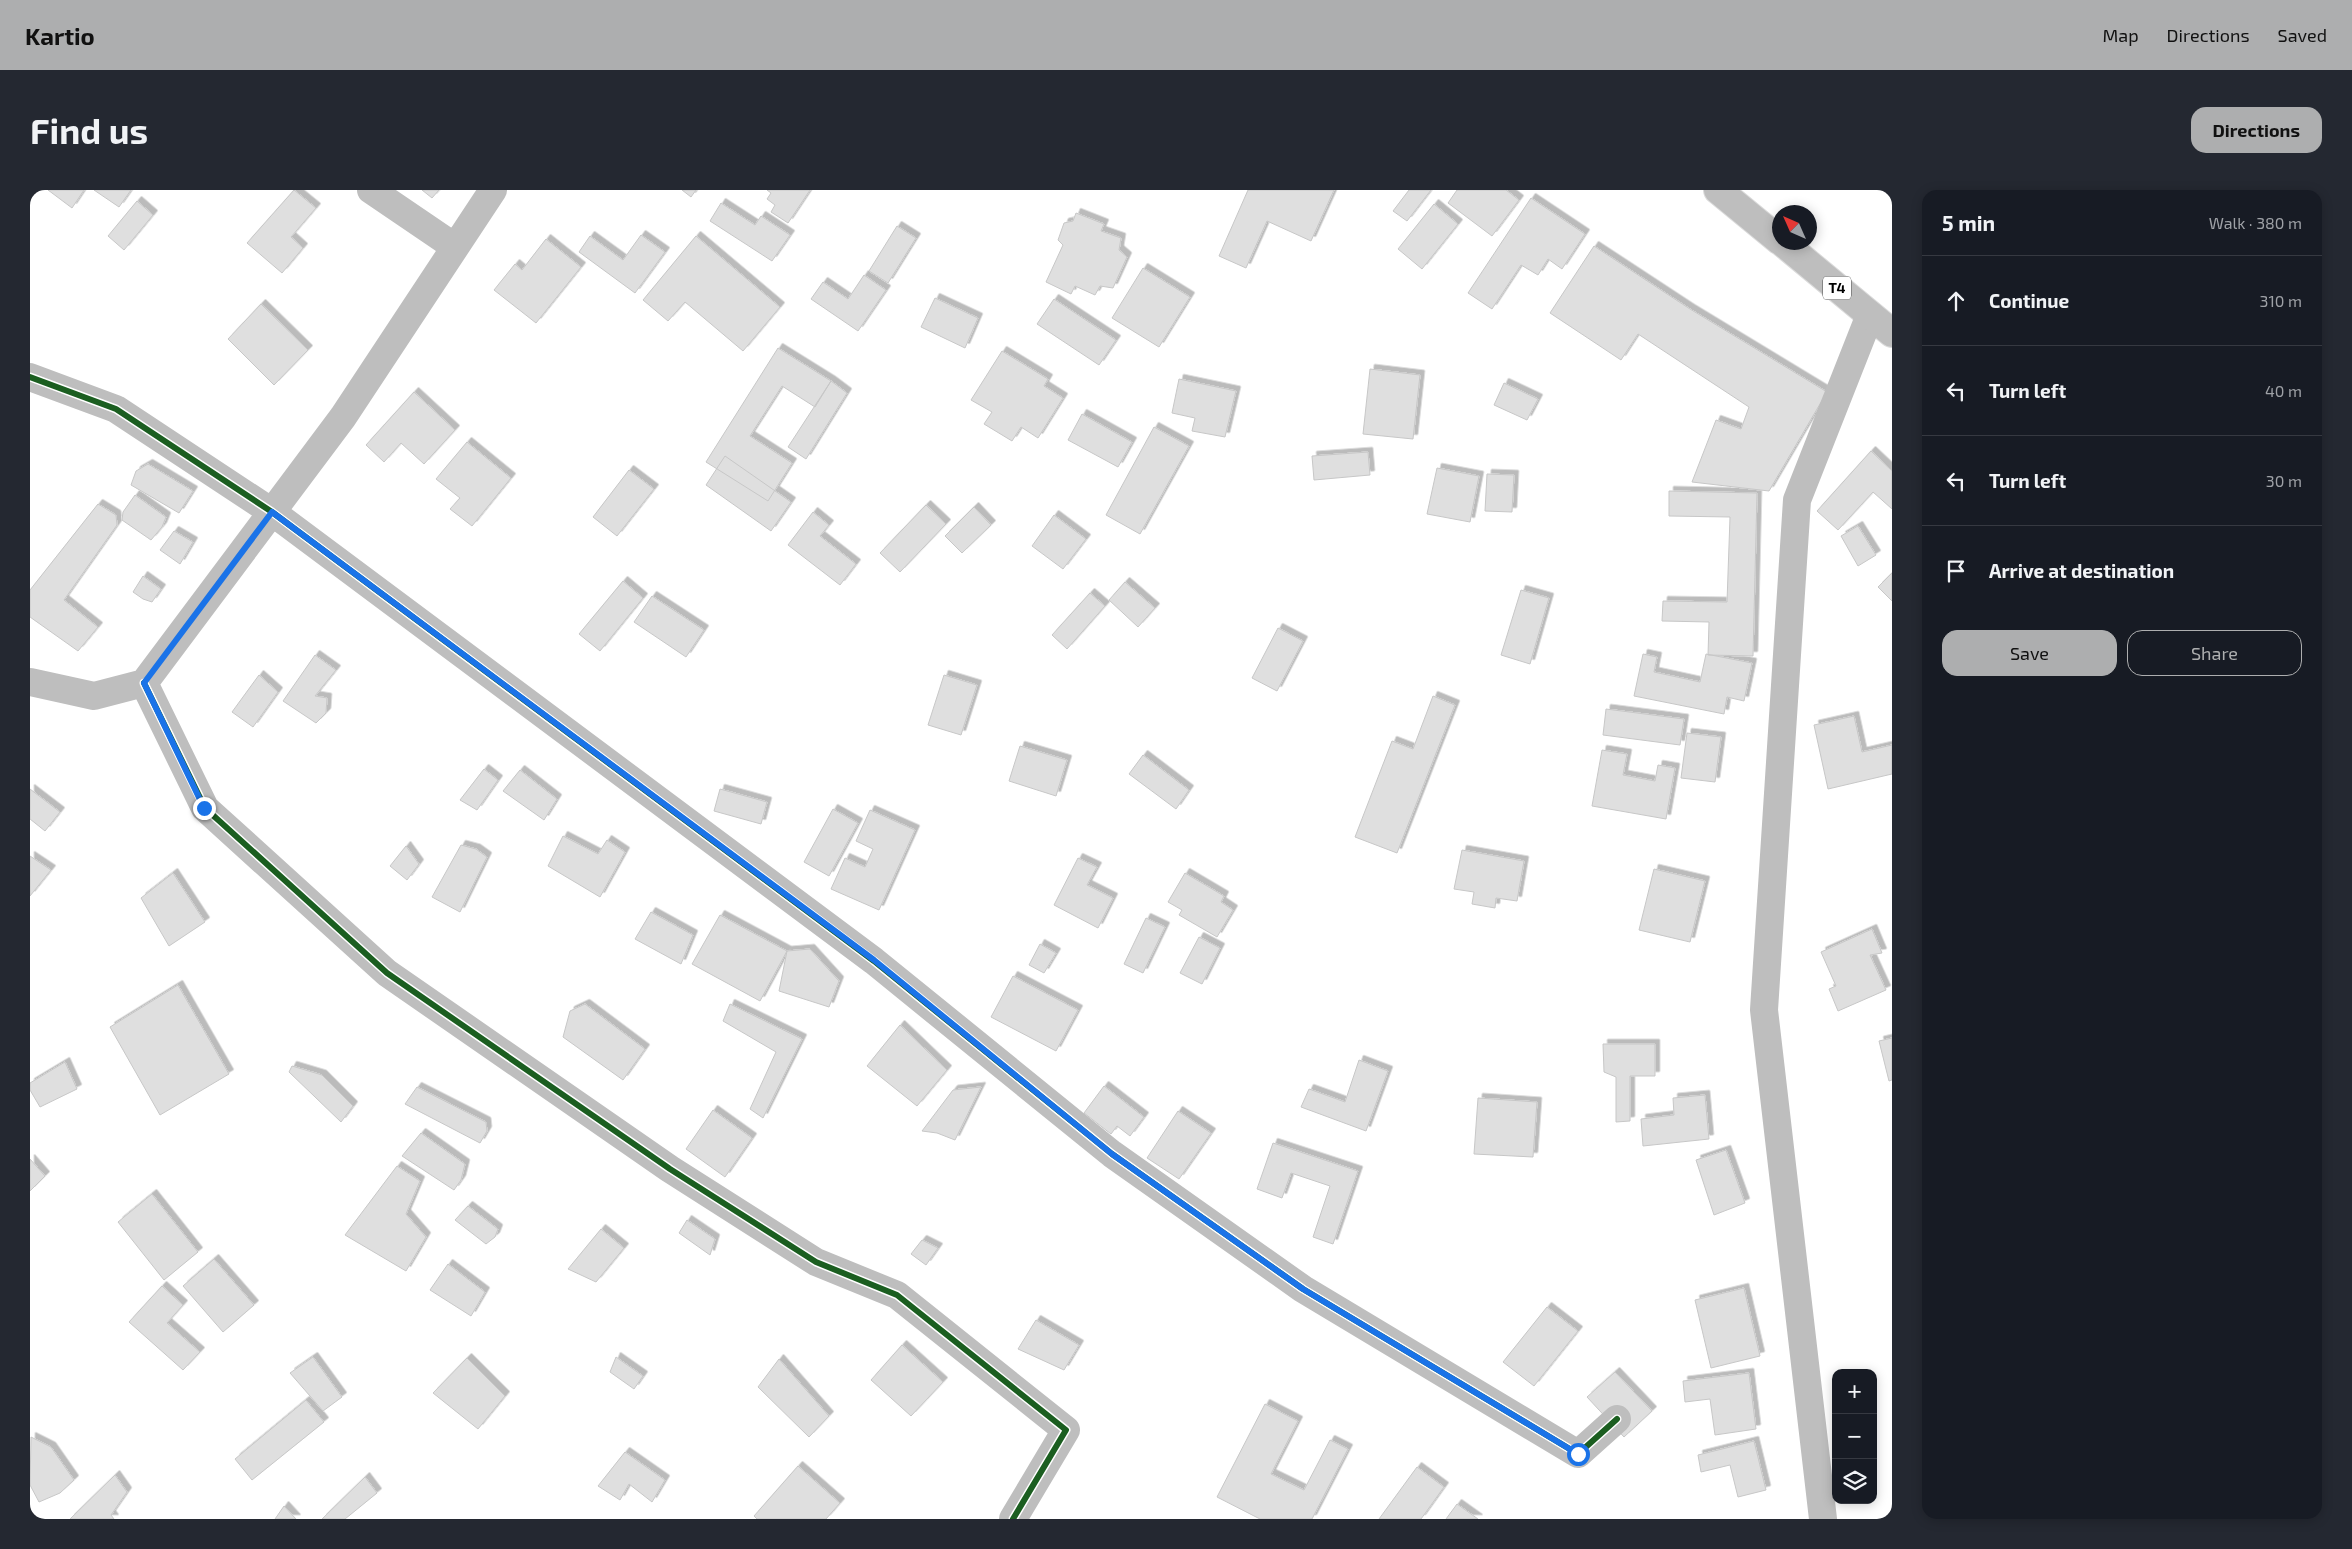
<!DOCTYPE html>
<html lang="en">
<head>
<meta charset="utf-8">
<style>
	:root { --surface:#171b24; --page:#242831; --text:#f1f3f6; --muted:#9ea1a6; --line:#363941; --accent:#adaeaf }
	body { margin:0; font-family:"Exo 2",sans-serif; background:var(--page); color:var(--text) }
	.controls { position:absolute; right:15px; bottom:15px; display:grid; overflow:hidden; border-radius:10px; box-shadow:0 2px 12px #0003 }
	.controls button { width:45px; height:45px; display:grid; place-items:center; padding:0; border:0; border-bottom:1px solid var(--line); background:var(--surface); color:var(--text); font:25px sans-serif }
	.compass { position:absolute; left:1742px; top:15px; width:45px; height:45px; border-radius:50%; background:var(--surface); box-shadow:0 2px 12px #0003; rotate:315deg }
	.stop { position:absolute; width:15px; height:15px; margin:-11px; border:4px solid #1a73e8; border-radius:50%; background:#fff }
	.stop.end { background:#1a73e8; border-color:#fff; box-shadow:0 1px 5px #0008 }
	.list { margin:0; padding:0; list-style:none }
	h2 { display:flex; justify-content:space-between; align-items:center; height:65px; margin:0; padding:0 20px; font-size:21px }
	h2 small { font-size:16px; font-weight:400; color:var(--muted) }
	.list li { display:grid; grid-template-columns:32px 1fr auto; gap:15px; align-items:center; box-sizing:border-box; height:90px; padding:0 20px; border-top:1px solid var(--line) }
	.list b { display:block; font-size:19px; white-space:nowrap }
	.list em { font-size:16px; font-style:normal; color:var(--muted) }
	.actions { display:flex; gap:10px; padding:15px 20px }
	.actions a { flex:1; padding:11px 0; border:1px solid var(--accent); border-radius:15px; text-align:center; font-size:18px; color:var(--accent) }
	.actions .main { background:var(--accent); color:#111 }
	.icon { flex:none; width:28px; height:28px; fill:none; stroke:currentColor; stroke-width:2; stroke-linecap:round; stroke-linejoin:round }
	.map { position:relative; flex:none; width:1862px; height:1329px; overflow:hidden; border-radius:15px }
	header { display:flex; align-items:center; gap:30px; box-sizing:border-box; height:70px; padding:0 25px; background:var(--accent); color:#111 }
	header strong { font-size:24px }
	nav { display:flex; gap:28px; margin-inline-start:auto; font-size:18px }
	.intro { display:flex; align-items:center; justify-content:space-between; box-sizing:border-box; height:120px; padding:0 30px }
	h1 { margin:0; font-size:35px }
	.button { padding:12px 22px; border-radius:15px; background:var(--accent); color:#111; font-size:18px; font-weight:700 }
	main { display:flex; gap:30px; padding:0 30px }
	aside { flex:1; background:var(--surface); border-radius:15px; box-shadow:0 2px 12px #0003 }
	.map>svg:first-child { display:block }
	.building { fill:#dfdfdf; stroke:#c7c7c7; filter:url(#shadow) }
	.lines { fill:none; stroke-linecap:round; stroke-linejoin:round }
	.highway-casing { stroke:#dbdbdb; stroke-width:30 }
	.street { stroke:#bebebe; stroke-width:28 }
	.highway { stroke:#bebebe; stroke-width:28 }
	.cycleway-casing { stroke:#fff; stroke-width:9 }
	.cycleway { stroke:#1b5e20; stroke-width:6 }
	.route { stroke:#1a73e8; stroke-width:6 }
	.labels { text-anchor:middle; stroke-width:4.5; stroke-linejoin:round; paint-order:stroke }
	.shield { fill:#fff; stroke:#4c4c4c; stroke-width:1 }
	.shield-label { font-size:14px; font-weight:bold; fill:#000 }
</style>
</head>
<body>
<header>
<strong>Kartio</strong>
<nav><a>Map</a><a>Directions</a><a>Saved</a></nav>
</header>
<div class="intro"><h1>Find us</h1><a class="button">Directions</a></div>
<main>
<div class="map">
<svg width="1862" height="1329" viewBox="0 0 1862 1329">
	<defs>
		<filter id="shadow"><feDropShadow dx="4.5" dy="-4.5" stdDeviation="0" flood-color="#0004"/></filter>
	</defs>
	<rect width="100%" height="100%" fill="#fff"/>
	<path class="building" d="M18,0H54L42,18Z
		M64,0H101L89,17Z
		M264,0L286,18L261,47L273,58L252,83L217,53Z
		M392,0H409L402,8Z
		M652,0H666L661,7Z
		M737,0H780L758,33L741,22L745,15L737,9L741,3Z
		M1218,0H1304L1281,51L1237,31L1216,78L1189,66Z
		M1379,0H1401L1377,31L1363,21Z
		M1427,0H1476L1489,10L1462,46L1418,13Z
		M1501,8L1555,44L1532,79L1518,69L1508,85L1491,75L1462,119L1438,103Z
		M107,11L123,25L94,60L78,46Z
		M691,13L725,35L731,26L760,45L742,71L680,31Z
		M1404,14L1428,34L1392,79L1368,59Z
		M1046,23L1074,34L1071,41L1091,48L1089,60L1097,67L1083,98L1070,96L1065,105L1045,96L1041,104L1016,92L1033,55L1028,50L1034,33L1043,31Z
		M867,36L886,48L858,93L839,81Z
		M611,45L635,62L605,103L549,62L560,46L593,70Z
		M666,46L750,117L713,161L655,112L638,131L613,110Z
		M516,49L551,77L506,133L464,100L485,74L492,80Z
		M1564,56L1660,119L1797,202L1739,301L1662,292L1686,230L1711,239L1719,217L1608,144L1591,170L1520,123Z
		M1113,78L1160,107L1129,157L1082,128Z
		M834,85L856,100L828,141L781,109L793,92L818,109Z
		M905,108L948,128L935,158L891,137Z
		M1024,109L1086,150L1069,175L1007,134Z
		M231,114L278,160L244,195L198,149Z
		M748,158L801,191L785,217L752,196L720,246L762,273L738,311L676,272Z
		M972,161L1018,189L1014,196L1033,208L1008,248L991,237L982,251L954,234L962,222L941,210Z
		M1340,179L1390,185L1383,249L1333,244Z
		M1149,189L1206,201L1195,247L1162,241L1165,228L1142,223Z
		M801,191L817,203L776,269L758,257Z
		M1474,193L1508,209L1497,230L1464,215Z
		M384,202L425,240L394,274L371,253L354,272L336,255Z
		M1052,224L1102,252L1088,277L1038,250Z
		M1124,237L1159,256L1110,344L1076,325Z
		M437,252L481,288L442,336L420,319L430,308L406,289Z
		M1841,261L1862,281V319L1843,302L1808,340L1787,321Z
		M1338,262L1340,285L1284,290L1282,266Z
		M695,266L761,312L741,341L676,295Z
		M118,274L163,301L149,323L101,295L106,281Z
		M1407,278L1449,286L1440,332L1397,324Z
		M599,280L624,299L587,346L563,327Z
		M1457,284L1484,285L1482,322L1455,321Z
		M1639,301L1727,303L1723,466L1678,465L1679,432L1632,431L1633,411L1697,412L1700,327L1639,326Z
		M105,305L136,327L132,337L121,350L92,330L93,322Z
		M68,314L86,325L87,335L34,410L68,437L48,461L0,427V400Z
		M896,315L916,334L870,382L850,363Z
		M944,317L961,335L932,363L915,346Z
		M783,322L799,335L790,346L826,374L810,395L758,355Z
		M1024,325L1056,349L1033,379L1002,356Z
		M1828,336L1846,365L1828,376L1811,346Z
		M144,341L163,352L150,374L130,360Z
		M1862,383V411L1848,397Z
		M113,386L131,399L122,412L113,409L103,402Z
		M593,391L613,408L570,461L549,444Z
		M1095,392L1125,418L1108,437L1079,410Z
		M1491,400L1519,408L1500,474L1471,465Z
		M1060,403L1075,416L1037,459L1022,445Z
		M622,406L674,440L656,467L604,432Z
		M1248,438L1273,451L1247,501L1222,488Z
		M1613,464L1627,467L1624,482L1670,492L1676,464L1722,473L1714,511L1697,507L1694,524L1604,506Z
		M285,465L306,480L285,506L297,508L296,523L286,533L253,511Z
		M229,485L248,502L223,537L202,522Z
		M914,485L947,495L931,545L898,535Z
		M1403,506L1425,515L1367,663L1325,647L1362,551L1383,559Z
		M1576,519L1654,529L1650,555L1573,545Z
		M1824,526L1832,562L1862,555V584L1798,599L1784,535Z
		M1657,543L1691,547L1685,592L1651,588Z
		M990,556L1037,570L1026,606L979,591Z
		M1572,560L1597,564L1593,585L1625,591L1628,575L1645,578L1636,629L1562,616Z
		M1113,565L1159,600L1146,619L1099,584Z
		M454,579L468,590L447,620L430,610Z
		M490,580L527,609L514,630L473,601Z
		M0,599L30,622L15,641L0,629Z
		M690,599L737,612L731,634L684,621Z
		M803,619L828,633L799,686L774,672Z
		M840,620L885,640L849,720L801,699L815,668L835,677L843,659L826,651Z
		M533,646L568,664L577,650L595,662L570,707L518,676Z
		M431,655L446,659L457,667L430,722L402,707Z
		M376,656L389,674L377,690L360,676Z
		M1432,660L1494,671L1487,711L1466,708L1465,718L1442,714L1444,702L1424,699Z
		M0,666L21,680L0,706Z
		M1048,668L1067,677L1057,695L1083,708L1068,738L1024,715Z
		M1624,679L1675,691L1660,752L1609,740Z
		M143,683L175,732L139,756L111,708Z
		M1155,683L1194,706L1191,712L1203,720L1187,747L1149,725L1152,720L1138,712Z
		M621,722L663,745L651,774L605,749Z
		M690,725L757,761L730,811L662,774Z
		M1116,728L1135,737L1113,783L1094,774Z
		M1842,739L1852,763L1840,765L1856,800L1808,821L1799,799L1806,796L1791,762Z
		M1169,747L1190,758L1172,794L1150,783Z
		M1010,754L1026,763L1014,783L999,775Z
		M780,759L809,791L799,817L749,801L757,761Z
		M983,786L1048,820L1026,861L961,827Z
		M148,795L199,884L130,925L80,837Z
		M555,814L615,859L593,890L533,847L540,821Z
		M700,814L772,849L733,928L720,919L746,862L693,831Z
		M870,835L917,880L887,916L837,876Z
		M1862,848V890L1859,891L1849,851Z
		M1573,854H1625V886H1600V931L1586,932V887L1574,882Z
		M1329,870L1358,881L1336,941L1271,917L1279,899L1315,912Z
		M35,872L47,899L10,917L0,900V893Z
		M262,876L292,885L323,916L311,932L259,882Z
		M1074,896L1114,927L1100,946L1087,936L1081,944L1054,923Z
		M387,897L456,932L457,941L450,953L375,914Z
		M951,897L925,950L907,943L892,941L923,900Z
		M1675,905L1679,949L1613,956L1611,929L1644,925L1643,908Z
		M1448,908L1507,912L1503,967L1444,964Z
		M683,920L722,948L695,987L656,959Z
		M1148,921L1181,943L1149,989L1117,968Z
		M391,943L435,974L431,990L424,1000L372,966Z
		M1243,953L1328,981L1303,1054L1283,1047L1300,996L1261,983L1252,1008L1227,999Z
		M1696,960L1715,1013L1684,1025L1666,970Z
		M0,969L15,986L0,1001Z
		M367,976L390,991L376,1024L396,1047L376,1081L315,1045Z
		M122,1004L168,1062L134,1090L88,1032Z
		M438,1016L468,1039L465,1047L456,1054L425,1030Z
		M657,1030L685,1049L680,1065L649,1043Z
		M571,1039L594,1058L566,1092L538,1079Z
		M892,1050L908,1058L896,1075L881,1064Z
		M184,1069L224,1115L193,1142L153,1096Z
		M418,1074L455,1102L441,1126L400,1100Z
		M132,1096L153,1115L137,1133L170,1162L153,1180L99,1132Z
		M1714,1098L1730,1166L1681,1178L1665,1110Z
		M1517,1117L1548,1141L1504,1196L1473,1172Z
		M1006,1130L1049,1155L1034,1180L988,1159Z
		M872,1155L913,1192L881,1226L841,1190Z
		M283,1167L312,1207L293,1221L260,1183Z
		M586,1167L613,1186L604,1199L580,1182Z
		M437,1168L475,1206L448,1239L403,1203Z
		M749,1169L799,1226L779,1247L728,1197Z
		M1585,1182L1622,1221L1594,1247L1557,1207Z
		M1719,1183L1726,1239L1685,1245L1680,1209L1655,1212L1653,1191Z
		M276,1210L294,1232L222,1290L205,1269Z
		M1235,1214L1268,1231L1241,1284L1274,1300L1300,1250L1318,1259L1282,1329H1230L1187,1307Z
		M1,1247L21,1257L44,1290L30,1303L9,1312L0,1295Z
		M1724,1251L1736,1300L1708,1307L1700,1275L1671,1282L1668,1265Z
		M595,1262L635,1290L622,1312L599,1294L590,1310L568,1296Z
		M768,1276L810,1313L796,1329H727L724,1326Z
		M1387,1277L1414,1297L1391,1329H1349Z
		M85,1285L97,1302L81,1325L84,1329H40Z
		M335,1287L347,1303L315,1329H292Z
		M1427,1314L1448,1329H1416Z
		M254,1316L266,1329H245Z"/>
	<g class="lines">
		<g class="highway-casing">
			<path id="highway" d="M1688,0L1750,51
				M1752,52L1862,143"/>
		</g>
		<path class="street" d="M341,0L425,57
			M0,187L86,219L242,322L844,771L1082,964L1273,1099L1548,1264L1587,1229
			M0,492L64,506L114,493L313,227L463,0
			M114,493L175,618L357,783L640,979L786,1072L867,1105L1036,1240L983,1329
			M1793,1329L1734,820L1767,310L1840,125"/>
		<use href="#highway" class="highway"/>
		<g class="cycleway-casing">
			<path id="cycleway" d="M0,187L86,219L242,322L844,771L1082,964L1273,1099L1548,1264L1587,1229
				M114,493L175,618L357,783L640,979L786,1072L867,1105L1036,1240L983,1329"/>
		</g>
		<use href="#cycleway" class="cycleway"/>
	</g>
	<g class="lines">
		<path class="route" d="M174,618L114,493L242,322L844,770L1082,964L1273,1099L1548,1264"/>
	</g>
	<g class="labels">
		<rect class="shield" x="1793" y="86.5" width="28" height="23" rx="4"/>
		<g class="shield-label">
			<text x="1807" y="103">T4</text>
		</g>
	</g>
</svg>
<div class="controls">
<button>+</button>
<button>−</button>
<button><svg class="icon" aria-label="layers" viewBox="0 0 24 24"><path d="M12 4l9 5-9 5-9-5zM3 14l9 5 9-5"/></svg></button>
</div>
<svg class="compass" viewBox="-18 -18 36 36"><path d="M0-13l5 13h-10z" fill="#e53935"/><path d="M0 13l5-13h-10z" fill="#9ea1a6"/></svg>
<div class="stop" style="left:1548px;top:1264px"></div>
<div class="stop end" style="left:174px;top:618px"></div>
</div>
<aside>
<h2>5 min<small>Walk · 380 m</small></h2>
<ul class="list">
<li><svg class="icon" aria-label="ahead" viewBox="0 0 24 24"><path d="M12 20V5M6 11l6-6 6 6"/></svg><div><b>Continue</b></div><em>310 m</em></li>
<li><svg class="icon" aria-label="left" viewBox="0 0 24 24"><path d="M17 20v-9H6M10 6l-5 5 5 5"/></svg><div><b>Turn left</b></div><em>40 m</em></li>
<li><svg class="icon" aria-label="left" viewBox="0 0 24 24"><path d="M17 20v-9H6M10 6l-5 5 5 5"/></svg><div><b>Turn left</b></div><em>30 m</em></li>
<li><svg class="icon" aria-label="arrive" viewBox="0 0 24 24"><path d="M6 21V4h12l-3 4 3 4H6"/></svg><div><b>Arrive at destination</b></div></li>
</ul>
<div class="actions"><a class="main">Save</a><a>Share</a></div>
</aside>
</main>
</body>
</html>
